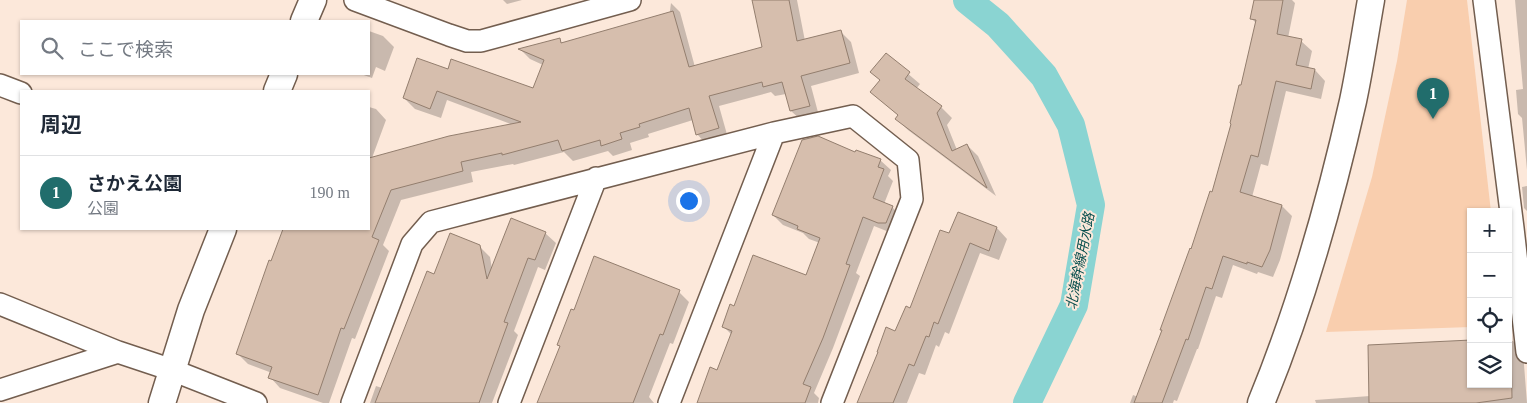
<!DOCTYPE html>
<html lang="ja">
<head>
<meta charset="utf-8">
<style>
	:root { --surface:#fff; --page:#f6f6f7; --text:#1f2937; --muted:#747a83; --line:#e0e1e3; --accent:#216d6c }
	body { margin:0; font-family:"Times New Roman","Noto Sans JP",serif; background:var(--page); color:var(--text) }
	.controls { position:absolute; right:15px; bottom:15px; display:grid; overflow:hidden; border-radius:0px; box-shadow:0 1px 4px #0004 }
	.controls button { width:45px; height:45px; display:grid; place-items:center; padding:0; border:0; border-bottom:1px solid var(--line); background:var(--surface); color:var(--text); font:25px sans-serif }
	.you { position:absolute; left:688px; top:200px; width:18px; height:18px; margin:-12px; border:4px solid #fff; border-radius:50%; background:#1a73e8; box-shadow:0 0 0 8px #1a73e833 }
	.badge { display:grid; place-items:center; width:32px; height:32px; border-radius:50%; background:var(--accent); color:#fff; font-size:16px; font-weight:700 }
	.pin { position:absolute; translate:-50% -41px; filter:drop-shadow(0 1px 2px #0008) }
	.pin::after { content:''; position:absolute; top:26px; width:18px; height:15px; background:inherit; clip-path:polygon(0 0,100% 0,50% 100%) }
	.list { margin:0; padding:0; list-style:none }
	h2 { display:flex; justify-content:space-between; align-items:center; height:65px; margin:0; padding:0 20px; font-size:21px }
	h2 small { font-size:16px; font-weight:400; color:var(--muted) }
	.list li { display:grid; grid-template-columns:32px 1fr auto; gap:15px; align-items:center; box-sizing:border-box; height:75px; padding:0 20px; border-top:1px solid var(--line) }
	.list b { display:block; font-size:19px; white-space:nowrap }
	.list p { margin:0; font-size:16px; white-space:nowrap; color:var(--muted) }
	.list em { font-size:16px; font-style:normal; color:var(--muted) }
	.icon { flex:none; width:28px; height:28px; fill:none; stroke:currentColor; stroke-width:2; stroke-linecap:round; stroke-linejoin:round }
	.map { position:relative; flex:none; width:1527px; height:403px; overflow:hidden }
	.search { position:absolute; background:var(--surface); box-shadow:0 1px 4px #0004; left:20px; top:20px; width:350px; height:55px; display:flex; align-items:center; gap:12px; box-sizing:border-box; padding:0 18px; border-radius:0px; color:var(--muted); font-size:19px }
	.panel { position:absolute; background:var(--surface); box-shadow:0 1px 4px #0004; left:20px; top:90px; width:350px; height:140px; border-radius:0px }
	.map>svg:first-child { display:block }
	.green { fill:#f9ceae }
	.shadow { fill:#0003 }
	.lines { fill:none; stroke-linecap:round; stroke-linejoin:round }
	.canal { stroke:#8ad4d2; stroke-width:28 }
	.building { fill:#d6bead; stroke:#937e6e }
	.minor-casing { stroke:#735e4f; stroke-width:24 }
	.tertiary-casing { stroke:#735e4f; stroke-width:29 }
	.minor { stroke:#fff; stroke-width:21 }
	.tertiary { stroke:#fff; stroke-width:26 }
	.labels { text-anchor:middle; stroke-width:4; stroke-linejoin:round; paint-order:stroke }
	.water-label { font-size:14px; font-style:italic; fill:#0b504f; stroke:#fce8da }
</style>
</head>
<body>
<div class="map">
<svg width="1527" height="403" viewBox="0 0 1527 403">
	<rect width="100%" height="100%" fill="#fce8da"/>
	<path class="green" d="M1407,0H1467L1491,212H1471V327L1326,332L1372,177L1397,61Z"/>
	<path class="shadow" d="M503,0H522L507,4Z
		M754,0H797L805,41L840,31L851,42L859,73L811,86L819,116L802,121L791,111L786,94L775,96L771,92L719,106L728,138L707,145L697,134L693,120L648,134L649,137L630,143L632,150L613,156L608,151L573,161L564,152L514,165L513,164L471,172L473,182L401,200L383,245L389,251L355,339L352,338L329,403H323L280,388L270,377L272,373L248,364L238,354L284,229H369V107L376,109L386,120L372,158L513,125L447,100L441,118L415,109L404,98L448,70L533,90L543,65L530,59L521,50L559,40L563,44L663,64L671,3L680,12L695,67L763,48Z
		M1255,0H1292L1295,3L1288,38L1301,41L1312,51L1308,69L1315,70L1325,81L1321,99L1286,91L1268,166L1261,164L1252,197L1282,206L1292,216L1280,260L1273,277L1258,272L1257,274L1233,265L1222,298L1216,296L1198,349H1197L1177,401L1174,400L1173,403H1130L1133,395L1138,397L1213,193L1257,24L1252,19Z
		M1515,0H1527V170L1522,118L1518,114L1516,90L1523,89Z
		M369,31L383,36L394,47L385,71L376,67L372,78L361,74H369Z
		M886,55L920,84L916,89L941,107L952,118L947,125L957,150L967,145L978,156L996,196L908,130L897,119L899,116L871,92L881,81L872,72Z
		M856,154L880,160L891,170L888,176L893,181L884,204L892,207L902,217L889,232L874,226L856,273L860,276L833,348L814,393L819,398L818,403H698L718,371L732,335L723,326L734,307L807,277L820,243L809,239L803,233L783,225L773,215Z
		M1527,186V211L1524,208L1522,187Z
		M958,214L997,228L1007,239L999,260L980,253L949,334L945,332L939,347L936,345L925,375L919,373L907,403H859L950,235Z
		M545,233L556,243L545,270L538,267L514,331L518,335L492,403H370L376,386L382,388L435,275L479,246L490,257L492,269Z
		M679,292L689,302L673,344L670,343L649,397L654,403H538L561,347L559,345Z
		M1513,341L1523,352L1527,403H1316L1315,400L1370,396L1471,384H1508V342Z"/>
	<g class="lines">
		<path class="canal" d="M967,0L998,25L1044,76L1071,125L1091,205L1074,305L1027,403"/>
	</g>
	<path class="building" d="M752,0H789L797,41L841,30L850,63L801,76L810,106L790,111L782,82L763,87L762,82L709,96L719,128L696,135L689,108L639,124L640,127L620,133L622,139L601,146L600,140L562,151L558,140L502,155V153L461,162L463,171L391,190L372,237L379,240L344,329L341,328L318,395L268,378L272,367L236,354L269,260L271,261L283,229H369V158L449,136L521,122L437,91L430,109L403,98L417,58L448,69L451,59L533,88L544,60L518,49L560,38L561,43L673,11L689,67L762,47Z
		M1254,0H1283L1277,34L1302,39L1296,65L1315,69L1311,89L1276,81L1258,157L1251,155L1240,192L1282,205L1270,250L1262,267L1247,262V264L1223,256L1212,289L1206,287L1188,340L1186,339L1162,403H1134L1162,330H1160L1190,248L1191,249L1210,191L1212,192L1231,124L1230,123L1239,85H1241L1256,20L1250,19Z
		M886,53L910,72L905,79L942,106L937,113L952,151L967,144L987,188L895,119L898,115L870,92L880,80L870,72Z
		M818,136L855,152L856,150L881,159L878,167L884,169L873,198L893,206L886,223H878L863,217L846,264L850,265L823,338L803,384L811,387L805,403H697L710,367L717,370L732,331L722,327L730,304L734,306L753,255L806,275L820,238L797,229L798,226L772,215L802,140Z
		M958,212L997,227L989,251L970,243L938,324L934,322L929,337L926,336L914,366L909,364L893,403H857L878,352H877L886,327L895,331L906,306L910,308L940,230L949,233Z
		M511,218L546,232L535,260L528,258L504,322L508,323L479,403H375L427,271L434,274L450,233L480,245L487,279Z
		M594,256L680,290L663,335L660,334L633,403H537L560,346L557,345L571,309L574,310Z
		M1471,340V384H1508V340H1511L1512,398L1476,403H1369L1368,345Z"/>
	<g class="lines">
		<g class="minor-casing">
			<path id="minor" d="M355,0L449,35L467,41H481L630,0
				M1484,0L1513,228L1527,352
				M0,85L21,93
				M0,304L118,352L172,370L256,403
				M0,390L118,352
				M352,403L412,244L431,222L774,133L853,116L908,160L912,199L832,403
				M509,403L596,178
				M669,403L774,133"/>
		</g>
		<g class="tertiary-casing">
			<path id="tertiary" d="M304,21L313,0
				M277,91L284,74
				M162,403L191,310L223,229
				M1261,403C1301,306 1330,203 1353,101C1360,68 1365,34 1371,0"/>
		</g>
		<use href="#minor" class="minor"/>
		<use href="#tertiary" class="tertiary"/>
	</g>
	<g class="labels">
		<g class="water-label">
			<text transform="translate(1080 261) rotate(-79)" y="5">北海幹線用水路</text>
		</g>
	</g>
</svg>
<div class="controls">
<button>+</button>
<button>−</button>
<button><svg class="icon" aria-label="locate" viewBox="0 0 24 24"><circle cx="12" cy="12" r="6"/><path d="M12 2v4M12 18v4M2 12h4M18 12h4"/></svg></button>
<button><svg class="icon" aria-label="layers" viewBox="0 0 24 24"><path d="M12 4l9 5-9 5-9-5zM3 14l9 5 9-5"/></svg></button>
</div>
<div class="you"></div>
<div class="pin badge" style="left:1433px;top:119px">1</div>
<div class="search"><svg class="icon" aria-label="search" viewBox="0 0 24 24"><circle cx="10" cy="10" r="6"/><path d="M15 15l6 6"/></svg>ここで検索</div>
<section class="panel">
<h2>周辺<small></small></h2>
<ul class="list">
<li><span class="badge">1</span><div><b>さかえ公園</b><p>公園</p></div><em>190 m</em></li>
</ul>
</section>
</div>
</body>
</html>
